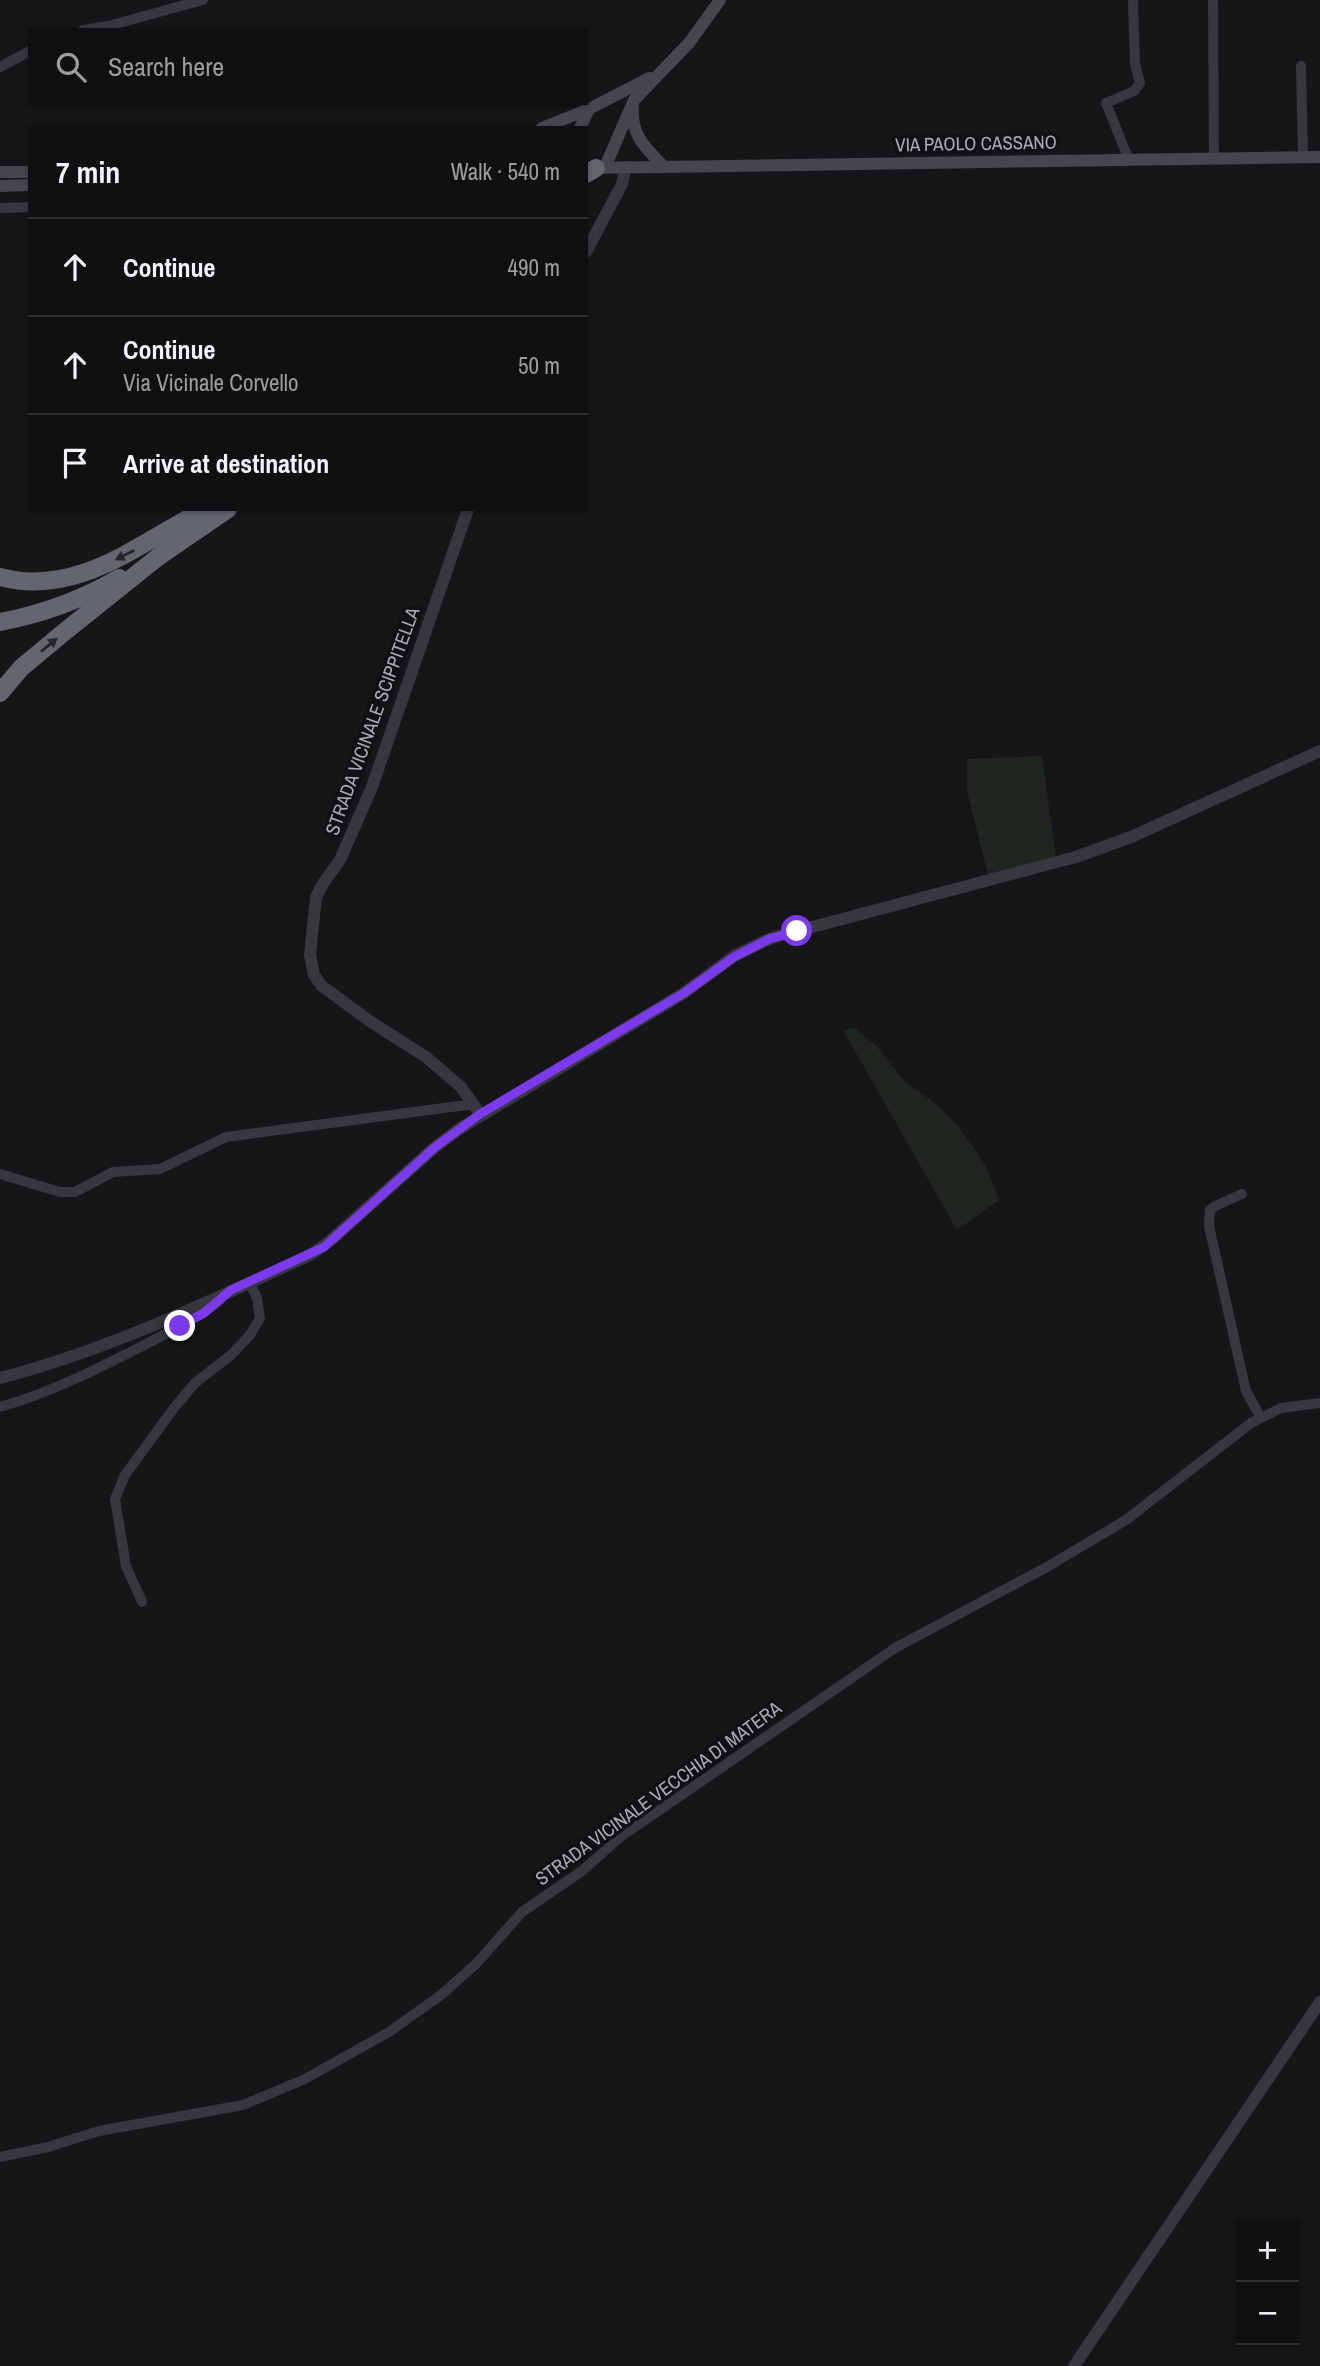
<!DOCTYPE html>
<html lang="en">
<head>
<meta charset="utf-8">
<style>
	:root { --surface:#101012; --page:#19191b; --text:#f1f3f6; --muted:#9c9d9f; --line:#303032 }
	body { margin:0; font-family:"Archivo Narrow",sans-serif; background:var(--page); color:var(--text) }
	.controls { position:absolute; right:21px; bottom:21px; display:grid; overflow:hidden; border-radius:0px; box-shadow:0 2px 5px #0004 }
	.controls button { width:63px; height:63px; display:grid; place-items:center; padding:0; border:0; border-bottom:2px solid var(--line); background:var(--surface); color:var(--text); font:35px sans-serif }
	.stop { position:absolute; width:21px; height:21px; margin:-16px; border:5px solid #7c3aed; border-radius:50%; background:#fff }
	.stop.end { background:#7c3aed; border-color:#fff; box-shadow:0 2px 7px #0008 }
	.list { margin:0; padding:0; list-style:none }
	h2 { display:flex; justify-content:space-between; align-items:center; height:91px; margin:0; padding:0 28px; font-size:30px }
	h2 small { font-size:23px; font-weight:400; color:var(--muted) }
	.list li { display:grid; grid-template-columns:46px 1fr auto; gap:21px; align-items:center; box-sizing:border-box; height:98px; padding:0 28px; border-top:2px solid var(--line) }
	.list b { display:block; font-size:26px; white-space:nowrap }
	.list p { margin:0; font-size:23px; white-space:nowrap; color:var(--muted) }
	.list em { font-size:23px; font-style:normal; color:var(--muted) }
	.icon { flex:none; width:38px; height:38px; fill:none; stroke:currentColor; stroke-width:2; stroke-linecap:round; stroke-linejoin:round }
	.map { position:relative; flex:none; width:1320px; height:2366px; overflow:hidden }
	.search { position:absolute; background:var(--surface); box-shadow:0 2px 5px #0004; left:28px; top:28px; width:560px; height:77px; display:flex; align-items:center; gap:18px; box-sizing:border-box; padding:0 24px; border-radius:0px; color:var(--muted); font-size:26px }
	.panel { position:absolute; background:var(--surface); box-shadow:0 2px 5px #0004; left:28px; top:126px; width:560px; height:385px; border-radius:0px }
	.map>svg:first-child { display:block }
	.green { fill:#1e261f }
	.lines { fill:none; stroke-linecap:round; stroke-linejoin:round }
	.minor { stroke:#37383d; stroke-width:10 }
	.tertiary { stroke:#37383d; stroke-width:12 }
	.secondary { stroke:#45474d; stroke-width:12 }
	.motorway { stroke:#63666e; stroke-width:18 }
	.oneway { fill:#26262a }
	.route { stroke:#7c3aed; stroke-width:9 }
	.labels { text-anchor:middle; stroke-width:7; stroke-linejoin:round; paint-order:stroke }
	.street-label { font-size:19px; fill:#a8adb8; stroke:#111113 }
</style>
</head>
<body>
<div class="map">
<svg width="1320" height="2366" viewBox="0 0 1320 2366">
	<rect width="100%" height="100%" fill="#161618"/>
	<path class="green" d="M1042,756L1056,857L988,875L967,791V759Z
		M855,1028L878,1048L902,1079L936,1104L959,1127L986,1166L999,1200L957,1230L843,1030Z"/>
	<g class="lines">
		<path class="minor" d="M1213,0L1214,158
			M83,30L108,26L203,0
			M1301,66L1303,157
			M0,67L30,51
			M1129,160L1106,103L1134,91L1140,83L1135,64L1133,0
			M0,208L30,207
			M0,1174L60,1192H75L113,1172L160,1169L226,1137L474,1104
			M1242,1194L1215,1206L1210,1210L1209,1226L1246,1391L1261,1418
			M0,1407C53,1392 101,1367 150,1342C174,1329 199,1318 220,1300
			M142,1602L126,1566L115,1499L125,1475L174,1408L195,1383L231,1355L250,1335L260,1318L257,1298L249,1282
			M0,2157L48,2147L99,2131L243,2105L305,2079L389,2032L441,1995L477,1963L522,1912L582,1871L619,1838L895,1648L1047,1567L1126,1520L1251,1423L1281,1408L1320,1403"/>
		<path class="tertiary" d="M586,252L622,184L626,167
			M468,509L372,787L340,860L324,882L316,897L310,955L314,975L322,986L371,1022L426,1057L461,1087L480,1114
			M0,1378C108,1350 211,1301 312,1254L331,1240L434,1148L459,1129L684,993L734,956L769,939L797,931L1076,857L1131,837L1320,751
			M1074,2366L1320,2002"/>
		<path class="secondary" d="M633,108C631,136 646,148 664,167
			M542,128L589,109L649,78
			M580,128L589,109
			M605,167L634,100L689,43L720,0
			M590,168L1320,157
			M0,172H30
			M0,186L30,185"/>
		<path class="motorway" d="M586,174L596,168
			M0,577C78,598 140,542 206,509
			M0,622C43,614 81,600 119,578
			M0,693L21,668L63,633L158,557L228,509"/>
	</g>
	<defs><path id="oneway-solid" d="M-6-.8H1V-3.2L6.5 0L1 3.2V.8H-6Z" transform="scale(1.75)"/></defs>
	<g class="oneway">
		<use href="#oneway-solid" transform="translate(125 555) rotate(153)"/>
		<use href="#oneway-solid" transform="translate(49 645) rotate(-40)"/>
	</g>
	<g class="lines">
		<path class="route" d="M180,1326L204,1313L231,1290L324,1247L434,1148L480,1114L684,993L734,957L769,939L797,931"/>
	</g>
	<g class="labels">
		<g class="street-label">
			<text transform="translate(976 143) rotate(-1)" y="7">VIA PAOLO CASSANO</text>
			<text transform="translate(372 721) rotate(-70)" y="7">STRADA VICINALE SCIPPITELLA</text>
			<text transform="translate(658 1793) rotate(-36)" y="7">STRADA VICINALE VECCHIA DI MATERA</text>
		</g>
	</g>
</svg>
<div class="controls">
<button>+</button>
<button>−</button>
</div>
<div class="stop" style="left:797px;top:931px"></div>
<div class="stop end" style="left:180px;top:1326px"></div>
<div class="search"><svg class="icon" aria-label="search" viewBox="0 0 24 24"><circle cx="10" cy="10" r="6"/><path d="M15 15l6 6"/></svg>Search here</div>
<section class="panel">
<h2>7 min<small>Walk · 540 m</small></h2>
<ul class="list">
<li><svg class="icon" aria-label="ahead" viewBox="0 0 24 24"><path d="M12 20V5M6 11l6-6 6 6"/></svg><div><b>Continue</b></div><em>490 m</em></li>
<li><svg class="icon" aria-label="ahead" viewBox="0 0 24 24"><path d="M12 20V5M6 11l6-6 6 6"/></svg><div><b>Continue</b><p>Via Vicinale Corvello</p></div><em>50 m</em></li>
<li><svg class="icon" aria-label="arrive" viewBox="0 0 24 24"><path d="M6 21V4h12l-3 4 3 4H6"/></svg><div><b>Arrive at destination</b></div></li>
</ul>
</section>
</div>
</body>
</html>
